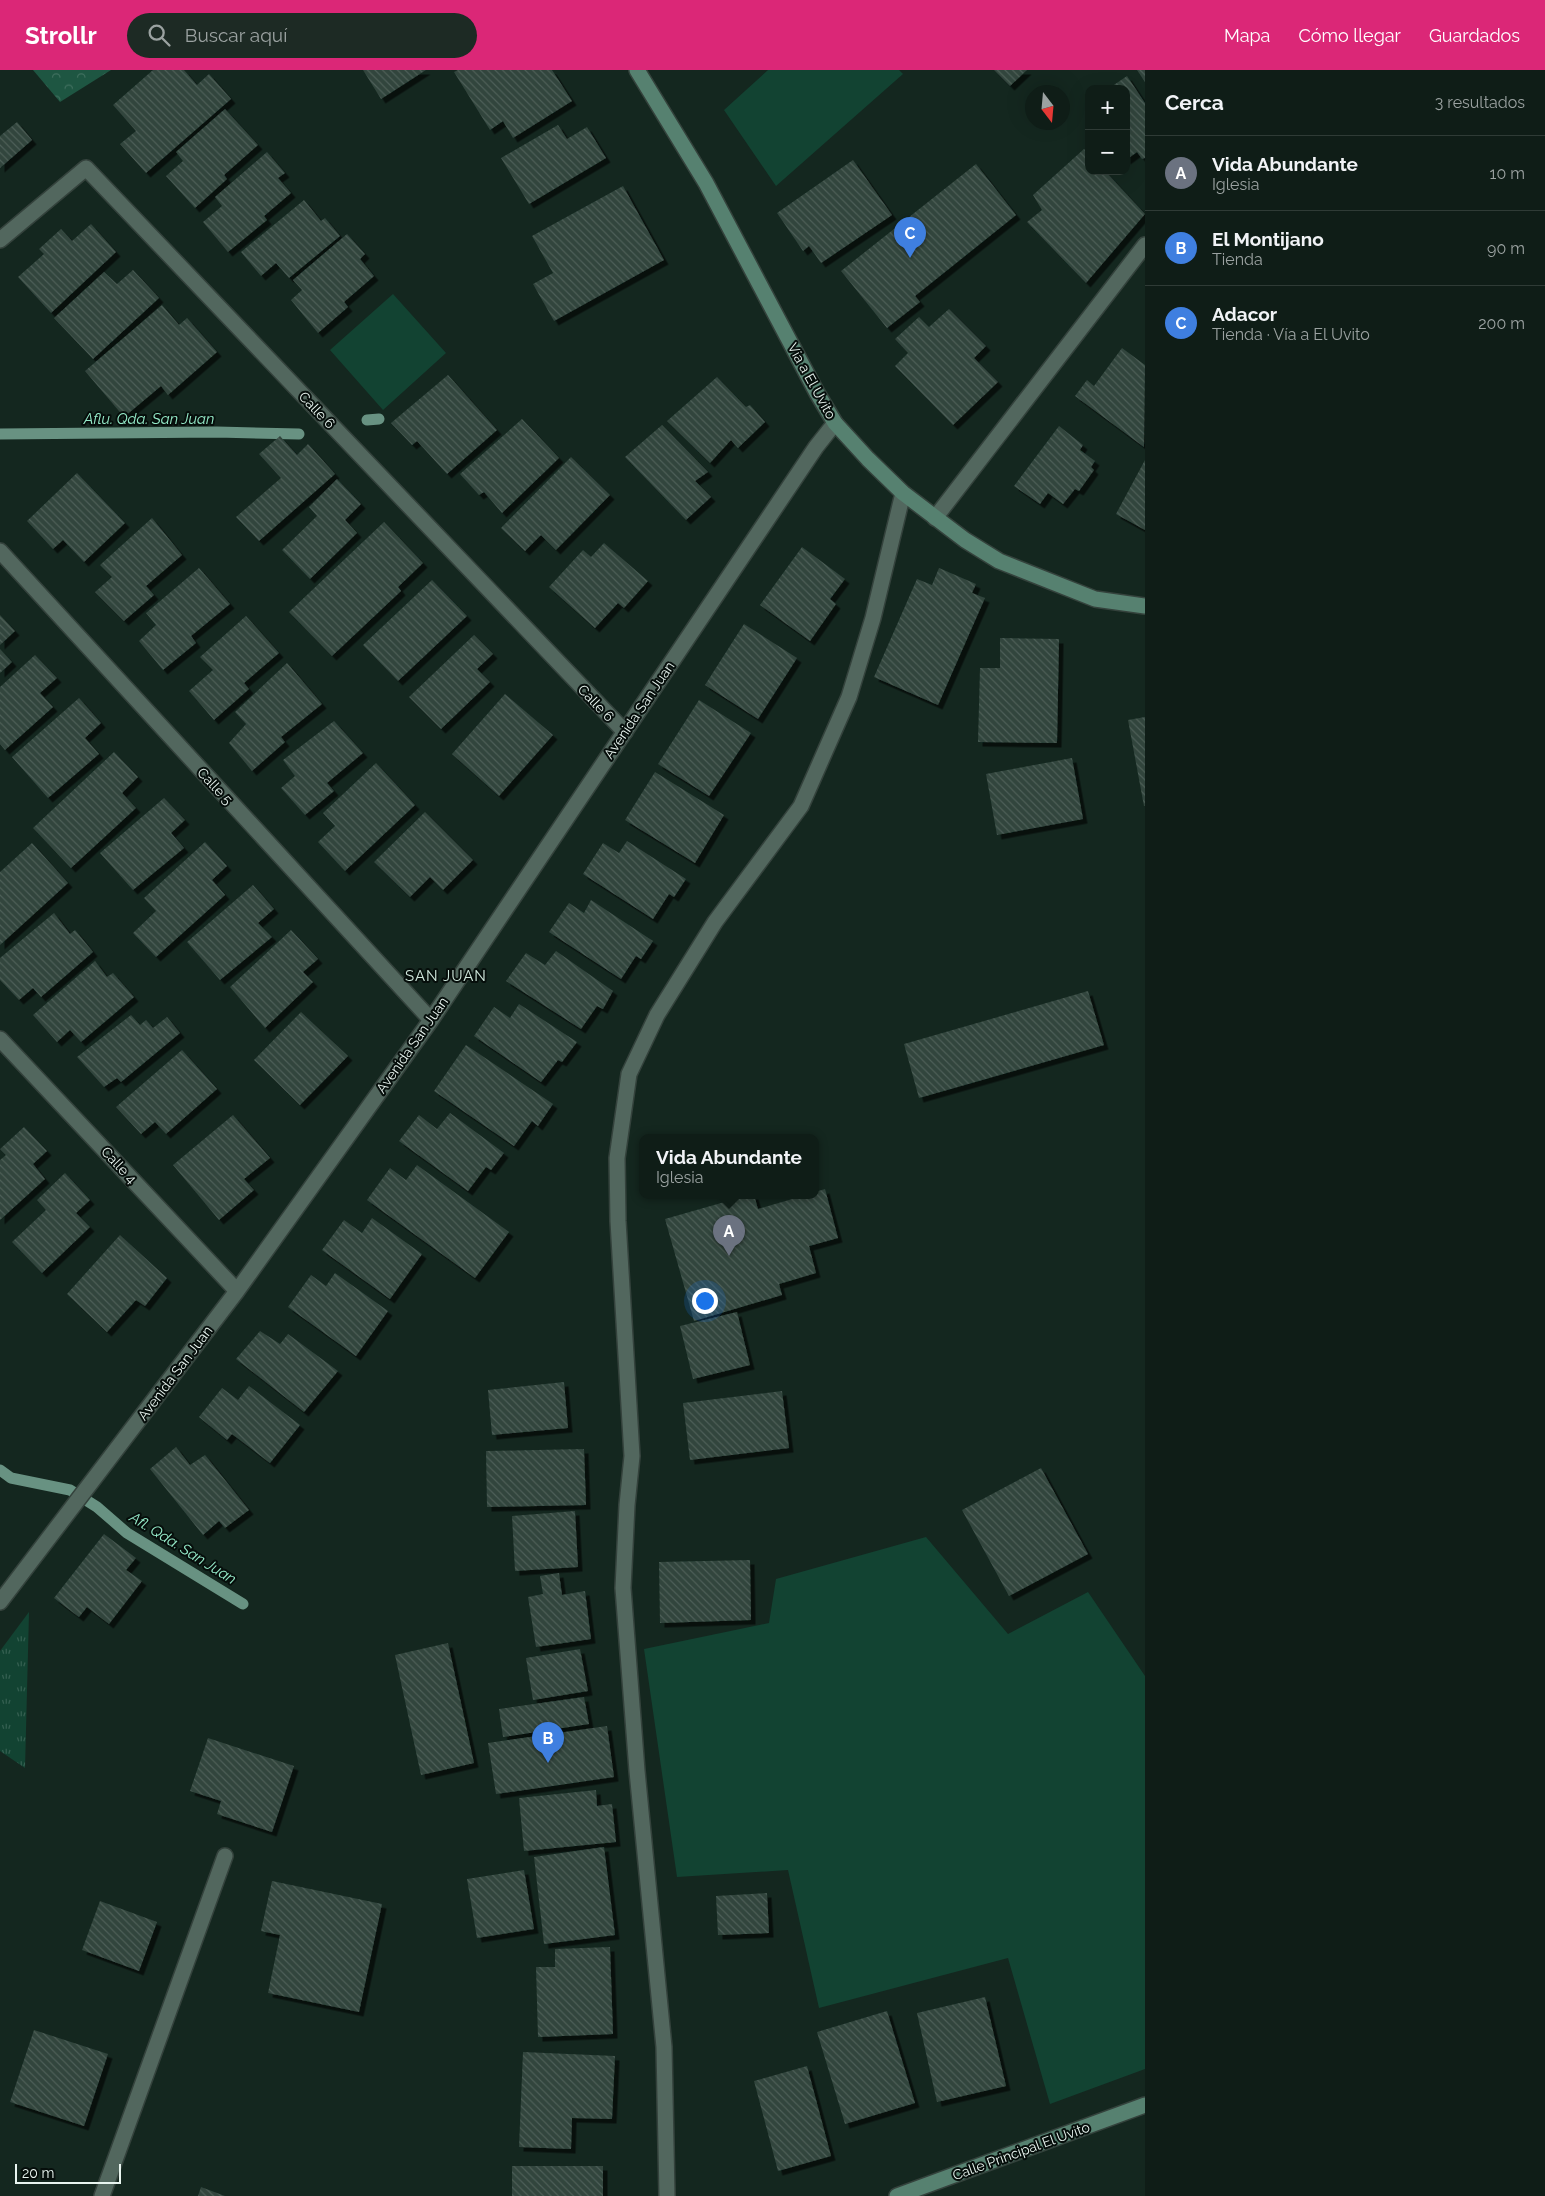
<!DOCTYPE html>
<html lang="es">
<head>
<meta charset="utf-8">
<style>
	:root { --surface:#0f1d17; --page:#1d2a24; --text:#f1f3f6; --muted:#9ba2a1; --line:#2f3b36; --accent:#db2777 }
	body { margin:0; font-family:Raleway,sans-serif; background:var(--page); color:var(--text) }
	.controls { position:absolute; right:15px; top:15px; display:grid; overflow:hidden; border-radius:10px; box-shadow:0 5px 20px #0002 }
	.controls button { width:45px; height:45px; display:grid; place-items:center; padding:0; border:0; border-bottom:1px solid var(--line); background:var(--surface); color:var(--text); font:25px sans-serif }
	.compass { position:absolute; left:1025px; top:15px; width:45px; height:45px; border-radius:50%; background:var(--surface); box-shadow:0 5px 20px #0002; rotate:164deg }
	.scale { position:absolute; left:15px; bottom:12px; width:106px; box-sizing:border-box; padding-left:5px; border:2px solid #e9f5f0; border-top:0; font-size:14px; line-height:18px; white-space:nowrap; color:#e9f5f0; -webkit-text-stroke:4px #060e0b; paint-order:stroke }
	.you { position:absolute; left:704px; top:1230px; width:18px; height:18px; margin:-12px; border:4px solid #fff; border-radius:50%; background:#1a73e8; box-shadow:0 0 0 8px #1a73e833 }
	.badge { display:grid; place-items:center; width:32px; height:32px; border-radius:50%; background:var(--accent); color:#fff; font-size:16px; font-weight:700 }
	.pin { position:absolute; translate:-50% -41px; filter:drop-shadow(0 1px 2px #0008) }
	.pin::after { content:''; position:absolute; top:26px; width:18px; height:15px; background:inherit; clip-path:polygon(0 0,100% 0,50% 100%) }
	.popup { position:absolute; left:639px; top:1064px; width:180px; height:65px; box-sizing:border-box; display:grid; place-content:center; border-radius:10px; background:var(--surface); filter:drop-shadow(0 1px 4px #0005); font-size:16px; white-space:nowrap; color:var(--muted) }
	.popup b { font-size:19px; color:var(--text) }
	.popup::after { content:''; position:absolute; left:50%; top:100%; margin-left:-10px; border:10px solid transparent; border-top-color:var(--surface) }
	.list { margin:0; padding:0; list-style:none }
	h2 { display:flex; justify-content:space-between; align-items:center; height:65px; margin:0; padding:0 20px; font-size:21px }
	h2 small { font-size:16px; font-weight:400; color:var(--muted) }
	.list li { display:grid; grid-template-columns:32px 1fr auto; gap:15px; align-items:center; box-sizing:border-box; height:75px; padding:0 20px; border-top:1px solid var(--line) }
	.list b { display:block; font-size:19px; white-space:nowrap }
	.list p { margin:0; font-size:16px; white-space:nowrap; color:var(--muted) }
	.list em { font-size:16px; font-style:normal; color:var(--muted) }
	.icon { flex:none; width:28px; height:28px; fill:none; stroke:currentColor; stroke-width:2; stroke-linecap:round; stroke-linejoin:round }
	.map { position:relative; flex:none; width:1145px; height:2126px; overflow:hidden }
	header { display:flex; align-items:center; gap:30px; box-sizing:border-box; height:70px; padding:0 25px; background:var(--accent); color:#fff }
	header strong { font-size:24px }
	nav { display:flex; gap:28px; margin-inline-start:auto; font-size:18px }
	.search { width:350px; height:45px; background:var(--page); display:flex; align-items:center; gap:12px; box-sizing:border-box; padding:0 18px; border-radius:28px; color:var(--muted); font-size:19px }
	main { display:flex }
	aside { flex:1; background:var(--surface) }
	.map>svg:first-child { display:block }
	.grass { fill:#124332 }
	.forest { fill:url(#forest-crowns) }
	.park { fill:url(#park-tufts) }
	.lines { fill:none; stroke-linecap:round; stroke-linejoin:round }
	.stream { stroke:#689282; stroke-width:11 }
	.building { fill:url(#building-back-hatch); filter:url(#shadow) }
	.street-casing { stroke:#34423c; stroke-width:18 }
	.secondary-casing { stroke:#34423c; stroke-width:18 }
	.street { stroke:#52675e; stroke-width:15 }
	.secondary { stroke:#568170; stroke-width:15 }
	.labels { text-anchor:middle; stroke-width:4; stroke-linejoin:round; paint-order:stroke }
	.street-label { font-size:14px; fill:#e9f5f0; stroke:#060e0b }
	.water-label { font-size:15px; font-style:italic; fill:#96ecca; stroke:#060e0b }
	.neighbourhood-label { font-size:15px; letter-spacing:1px; fill:#d0e8dd; stroke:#060e0b }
</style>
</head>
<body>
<header>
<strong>Strollr</strong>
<div class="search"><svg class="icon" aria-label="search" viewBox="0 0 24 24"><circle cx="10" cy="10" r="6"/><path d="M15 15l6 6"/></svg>Buscar aquí</div>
<nav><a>Mapa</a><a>Cómo llegar</a><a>Guardados</a></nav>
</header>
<main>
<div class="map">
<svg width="1145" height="2126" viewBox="0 0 1145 2126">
	<defs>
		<pattern id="forest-crowns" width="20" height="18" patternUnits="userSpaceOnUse" patternTransform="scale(1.25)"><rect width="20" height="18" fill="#1e5642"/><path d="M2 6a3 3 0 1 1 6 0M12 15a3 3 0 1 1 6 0" fill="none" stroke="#3f6f5e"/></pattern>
		<pattern id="park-tufts" width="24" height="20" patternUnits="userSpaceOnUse" patternTransform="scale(1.25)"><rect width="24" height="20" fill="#124332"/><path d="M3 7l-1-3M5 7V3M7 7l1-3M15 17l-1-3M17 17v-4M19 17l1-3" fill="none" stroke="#345f50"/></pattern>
		<pattern id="building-back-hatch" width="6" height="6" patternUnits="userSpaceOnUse" patternTransform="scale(1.25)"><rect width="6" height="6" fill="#30443c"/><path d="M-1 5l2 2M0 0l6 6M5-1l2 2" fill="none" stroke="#4e6058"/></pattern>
		<filter id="shadow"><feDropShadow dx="4.5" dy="4.5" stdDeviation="0" flood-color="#0009"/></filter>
	</defs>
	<rect width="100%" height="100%" fill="#14271f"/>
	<path class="grass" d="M768,0H899L903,4L776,116L724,40Z
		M393,224L446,283L383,340L330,280Z
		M926,1467L1008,1564L1088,1522L1145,1606V1999L1050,2034L1008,1888L819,1938L788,1800L677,1807L644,1579L769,1553L776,1509Z"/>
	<path class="forest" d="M33,0H111L60,32Z"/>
	<path class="park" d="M29,1542L25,1698L0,1681V1581Z"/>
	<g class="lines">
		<path class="stream" d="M367,350L379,349
			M0,364L217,362L299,364
			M0,1400L11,1408L70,1420L97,1437L127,1463L243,1534"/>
	</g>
	<path class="building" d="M153,0H184L197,15L209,4L231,29L146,103L120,74L136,61L113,35Z
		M363,0H426L381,29Z
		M458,0H552L572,31L513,68L503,51L490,60L454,2Z
		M994,0H1027L1010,16Z
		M1137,0H1145V12Z
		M1127,6L1145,33V88L1142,89L1137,82L1126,90V19H1108Z
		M225,39L258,75L224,105L227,109L195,138L166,106L183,91L176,82Z
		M17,52L32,70L0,98V66Z
		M558,55L567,69L587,57L606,88L529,134L501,88Z
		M1084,79L1089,84V101H1105L1145,144L1086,213L1027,152L1042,140L1033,125Z
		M267,82L285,103L278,108L291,123L264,146L267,150L228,182L203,152L222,136L215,127Z
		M853,90L892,145L821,193L809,176L803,181L777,143Z
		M976,94L1016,145L915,226L920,232L887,258L841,201Z
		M623,116L664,190L554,251L533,214L553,203L532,166Z
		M304,130L321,151L325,148L340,166L289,208L276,193L261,206L241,182Z
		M91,154L116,182L51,243L18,207L44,184L39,179L61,159L72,171Z
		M347,164L365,184L360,189L374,206L344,232L348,237L318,263L291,230L302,220L293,210Z
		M133,200L159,228L93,289L54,248L104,202L117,214Z
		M162,235L179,255L187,248L217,282L168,325L161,316L124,347L85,301Z
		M949,239L986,276L974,288L998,312L953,355L895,296L908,283L895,269L919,247L929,257Z
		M1122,278L1145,295L1144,377L1075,326L1087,310L1094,316Z
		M448,305L497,360L447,404L417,371L412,375L391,353Z
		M717,307L746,337L750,335L765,352L738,378L731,370L710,393L667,351Z
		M522,349L559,388L502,443L484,422L479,425L460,404Z
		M662,355L708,402L695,411L711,427L686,450L625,387Z
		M1059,356L1083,375L1080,380L1095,391L1091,397L1094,400L1079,421L1075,419L1063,434L1048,423L1040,434L1014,416Z
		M280,366L297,385L308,374L335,404L259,471L236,447L281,408L259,384Z
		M571,387L610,425L556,480L541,465L525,481L501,458Z
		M1145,390V460L1116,444Z
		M77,403L125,453L84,492L63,470L53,479L27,451Z
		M337,409L361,434L345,450L357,463L310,509L282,480L317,446L309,437Z
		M152,448L182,485L146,516L154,525L124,551L95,522L112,507L100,495Z
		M384,452L423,493L398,517L401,521L332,586L289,542Z
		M604,473L648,511L624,538L618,533L595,558L549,517L583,480L591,487Z
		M802,477L845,509L830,529L836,534L810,571L760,535Z
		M199,498L230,534L191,566L196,573L163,600L139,571L156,555L146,543Z
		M939,498L976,514L972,523L985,528L938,635L874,607L917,509L932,515Z
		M432,510L467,546L398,611L363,575Z
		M0,545L15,561L0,575Z
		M246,546L279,583L244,613L249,619L214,650L189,621L213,600L200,587Z
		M744,554L797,588L758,649L705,615Z
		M474,565L493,584L477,599L490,612L441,659L409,627Z
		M1000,568L1059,569L1057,673L978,672L980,598H1000Z
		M0,579L12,592L0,603Z
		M35,585L57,608L40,623L53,637L5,680L0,674V617Z
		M287,593L322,634L281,667L285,672L252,701L229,673L246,654L235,642Z
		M505,624L553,665L499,726L452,684Z
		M79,628L101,653L85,668L99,684L48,728L12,687Z
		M699,630L751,663L709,726L658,694Z
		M1145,647V736H1144L1128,650Z
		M334,651L363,683L327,713L334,721L305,745L281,718L295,706L283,690Z
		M114,682L138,707L122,723L136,738L71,798L33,758Z
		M1072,688L1083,749L997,765L986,704Z
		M376,693L415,735L345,801L318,772L335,756L323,743Z
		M655,702L724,745L695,793L625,750Z
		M164,728L185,750L171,763L184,778L133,820L100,783Z
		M425,742L473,790L443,820L430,807L410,827L374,792Z
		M627,771L686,809L674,827L669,824L653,849L583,804L603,773L619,783Z
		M205,772L227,796L212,810L225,825L156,887L133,863L156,841L144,828Z
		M32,773L68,813L0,875V802Z
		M253,815L274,839L258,853L272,867L220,910L187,872Z
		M591,830L653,871L641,889L636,886L621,909L549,862L569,833L584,843Z
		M54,843L70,864L75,860L93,882L41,927L33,918L19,930L0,910V888Z
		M291,860L318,889L303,902L313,912L265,958L230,917Z
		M556,881L613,921L603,939L597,936L581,959L506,911L526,883L545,895Z
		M95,891L107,907L113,903L134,927L81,972L70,960L57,972L33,945Z
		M1088,921L1104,975L919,1028L904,974Z
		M519,934L577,972L562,992L558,990L541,1012L474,966L494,937L510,948Z
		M301,942L348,986L300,1035L254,990Z
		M131,945L140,955L146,950L153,958L167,947L180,963L121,1012L117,1008L104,1017L77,987Z
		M466,975L553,1034L538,1056L532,1051L514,1076L434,1021Z
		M182,980L217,1019L166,1064L155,1052L141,1064L116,1037Z
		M450,1043L504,1083L491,1100L486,1097L468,1121L399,1071L419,1045L437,1059Z
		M233,1045L270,1088L244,1109L254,1120L219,1150L173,1095Z
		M24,1057L47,1081L33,1094L45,1109L0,1150V1090L6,1085L0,1079Z
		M417,1095L509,1162L475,1208L367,1130L390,1098L406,1110Z
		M65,1103L90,1130L76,1143L90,1157L42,1203L12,1172L46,1140L37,1130Z
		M825,1119L838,1168L809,1176L816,1203L779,1214L782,1225L694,1251L665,1149L749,1125H754L758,1139L806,1125H815V1122Z
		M372,1148L422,1184L390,1229L322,1180L344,1150L362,1163Z
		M120,1165L167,1208L145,1236L136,1230L107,1262L67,1224Z
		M335,1203L388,1241L356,1286L288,1237L311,1205L326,1216Z
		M737,1242L750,1295L693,1309L680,1256Z
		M260,1261L280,1274L288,1264L338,1301L304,1342L236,1289Z
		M564,1312L568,1358L492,1365L488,1320Z
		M249,1316L300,1355L270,1393L232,1364L227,1370L199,1347L222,1318L238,1330Z
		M782,1321L789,1378L690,1390L683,1333Z
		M176,1377L190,1395L205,1385L249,1440L225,1458L219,1451L203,1465L150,1399Z
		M584,1379L586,1435L487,1437L486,1381Z
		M1041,1398L1088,1484L1009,1526L962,1440Z
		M575,1441L578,1497L515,1501L512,1446Z
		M104,1464L136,1488L126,1500L142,1511L109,1554L87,1537L79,1547L54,1528Z
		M750,1490L751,1550L660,1553L659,1492Z
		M559,1503L562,1525L585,1521L591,1569L536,1577L528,1527L543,1524L540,1506Z
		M448,1573L474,1693L421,1705L395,1585Z
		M580,1579L588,1621L533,1630L526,1588Z
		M584,1627L589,1654L503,1667L499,1639Z
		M607,1656L614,1707L496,1724L488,1673Z
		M208,1668L294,1696L272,1762L217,1744L221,1731L190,1721Z
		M596,1720L597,1736L612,1734L616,1772L524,1781L519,1728Z
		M604,1777L615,1865L544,1874L534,1787Z
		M524,1800L534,1859L477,1868L467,1809Z
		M272,1811L382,1834L359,1942L268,1923L280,1865L261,1861Z
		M767,1823L769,1863L718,1865L716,1826Z
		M100,1831L157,1852L139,1901L82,1880Z
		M610,1877L613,1964L538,1967L536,1897H555V1879Z
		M985,1927L1006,2016L937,2032L917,1943Z
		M887,1941L915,2033L845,2054L817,1962Z
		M34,1960L108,1984L84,2056L10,2032Z
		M523,1982L615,1986L612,2049L572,2048L571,2079L519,2077Z
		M807,1996L831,2086L778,2101L754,2011Z
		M512,2096H603V2126H512Z
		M201,2117L225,2126H198Z"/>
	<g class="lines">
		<g class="street-casing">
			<path id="street" d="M0,170L86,98L625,662
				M935,448L1145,175
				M0,481L431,950
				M0,969L237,1221
				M0,1532L237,1221L431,950L816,377L835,353
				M102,2126L225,1786
				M667,2126L664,1977L637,1701L623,1518L627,1435L632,1386L618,1151L617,1088L629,1004L657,945L715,852L801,736L849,627L873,548L903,423"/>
		</g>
		<g class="secondary-casing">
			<path id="secondary" d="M637,0L706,113L817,323L835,353L868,389L903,423L965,470L999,491L1095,529L1145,536
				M897,2126L1145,2035"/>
		</g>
		<use href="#street" class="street"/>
		<use href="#secondary" class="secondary"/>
	</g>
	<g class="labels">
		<g class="street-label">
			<text transform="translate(812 311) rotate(61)" y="5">Vía a El Uvito</text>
			<text transform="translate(317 340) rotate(46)" y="5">Calle 6</text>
			<text transform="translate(596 633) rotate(46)" y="5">Calle 6</text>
			<text transform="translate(639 640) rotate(-56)" y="5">Avenida San Juan</text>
			<text transform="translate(215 716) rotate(47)" y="5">Calle 5</text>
			<text transform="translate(412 975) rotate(-55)" y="5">Avenida San Juan</text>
			<text transform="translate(119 1095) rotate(47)" y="5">Calle 4</text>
			<text transform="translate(175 1303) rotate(-53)" y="5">Avenida San Juan</text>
			<text transform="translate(1021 2081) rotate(-20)" y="5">Calle Principal El Uvito</text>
		</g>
		<g class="water-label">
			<text x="149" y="354">Aflu. Qda. San Juan</text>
			<text transform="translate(183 1478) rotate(32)" y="5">Afl. Qda. San Juan</text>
		</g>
		<g class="neighbourhood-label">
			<text x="446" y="911">SAN JUAN</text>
		</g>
	</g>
</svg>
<div class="controls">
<button>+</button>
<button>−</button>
</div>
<svg class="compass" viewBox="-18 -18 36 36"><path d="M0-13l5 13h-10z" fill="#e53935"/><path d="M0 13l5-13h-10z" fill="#9ba2a1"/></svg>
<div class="scale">20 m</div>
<div class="you"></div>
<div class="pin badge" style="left:729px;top:1186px;background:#6b7280">A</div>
<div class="popup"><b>Vida Abundante</b>Iglesia</div>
<div class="pin badge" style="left:548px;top:1693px;background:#3f7fe0">B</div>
<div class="pin badge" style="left:910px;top:188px;background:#3f7fe0">C</div>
</div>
<aside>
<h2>Cerca<small>3 resultados</small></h2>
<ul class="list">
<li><span class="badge" style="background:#6b7280">A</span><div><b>Vida Abundante</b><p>Iglesia</p></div><em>10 m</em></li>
<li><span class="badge" style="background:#3f7fe0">B</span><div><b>El Montijano</b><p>Tienda</p></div><em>90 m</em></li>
<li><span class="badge" style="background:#3f7fe0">C</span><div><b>Adacor</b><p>Tienda · Vía a El Uvito</p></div><em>200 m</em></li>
</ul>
</aside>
</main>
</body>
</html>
